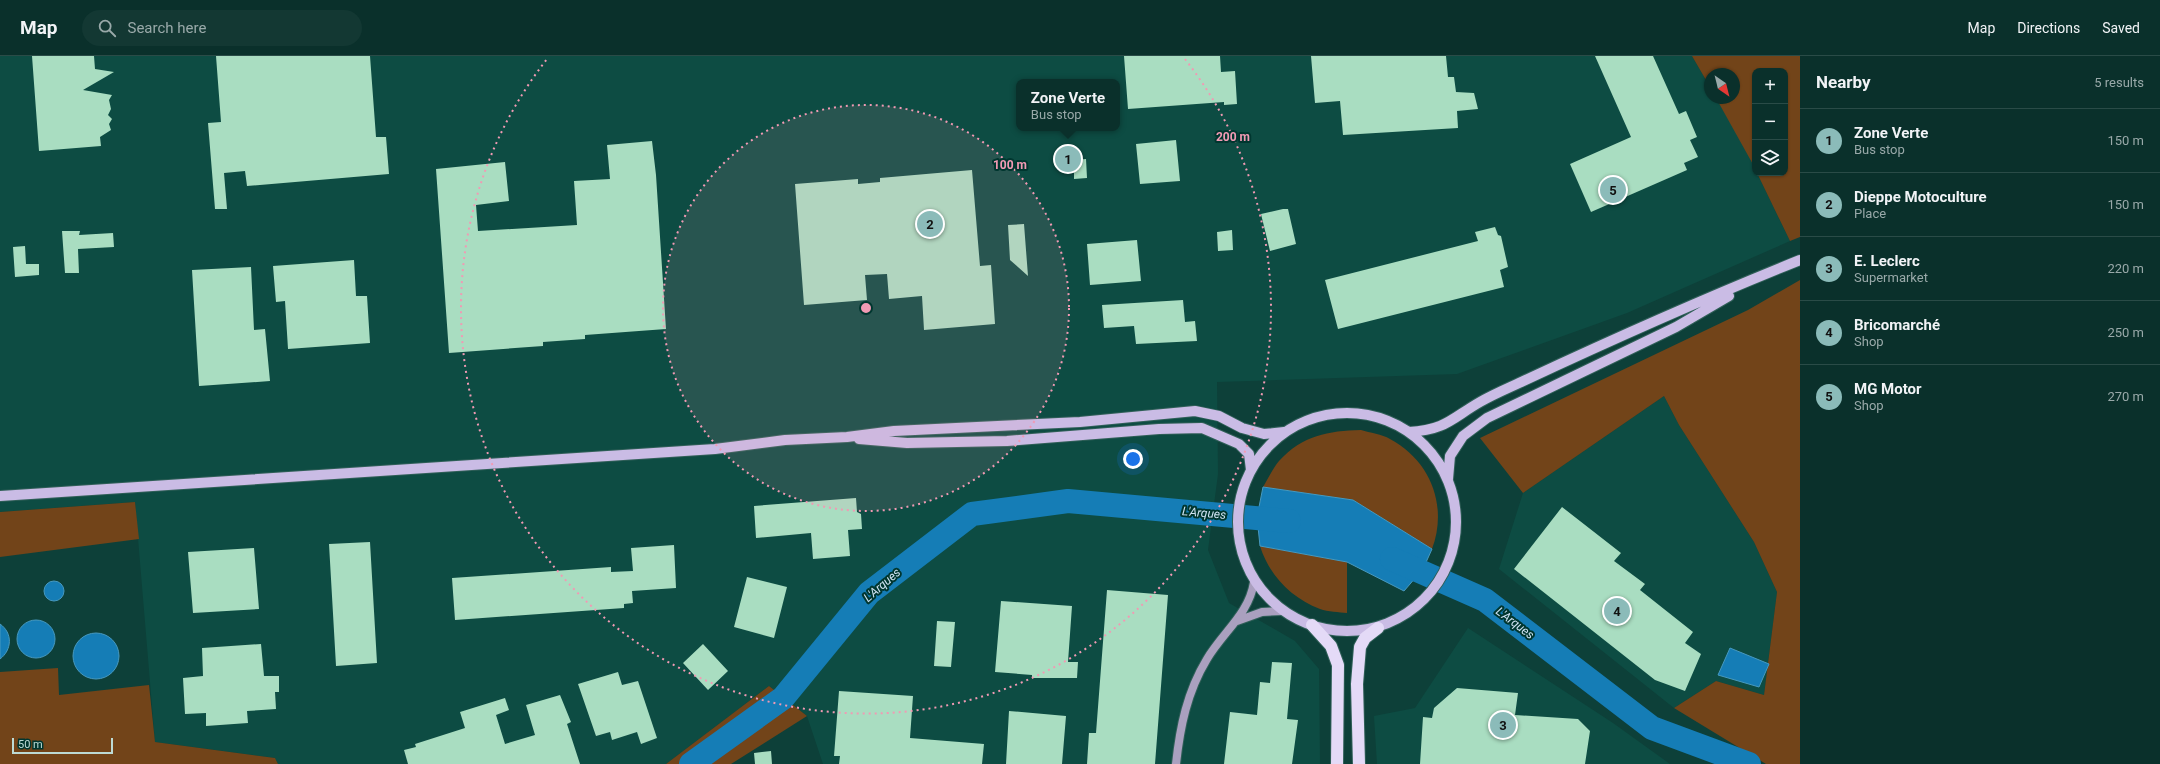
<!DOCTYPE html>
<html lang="en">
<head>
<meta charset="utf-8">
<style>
	:root { --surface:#0a302b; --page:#133833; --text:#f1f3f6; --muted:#99a9a9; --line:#2a4b47; --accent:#8bbbb9 }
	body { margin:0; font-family:Roboto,sans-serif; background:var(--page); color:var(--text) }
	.controls { position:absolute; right:12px; top:12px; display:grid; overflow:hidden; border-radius:8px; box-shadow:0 1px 3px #0004 }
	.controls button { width:36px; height:36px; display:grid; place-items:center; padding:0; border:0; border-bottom:1px solid var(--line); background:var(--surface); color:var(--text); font:20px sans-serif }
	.compass { position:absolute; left:1704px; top:12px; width:36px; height:36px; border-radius:50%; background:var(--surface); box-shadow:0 1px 3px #0004; rotate:145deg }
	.scale { position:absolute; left:12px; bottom:10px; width:101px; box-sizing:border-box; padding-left:4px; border:2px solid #bddbd5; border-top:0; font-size:11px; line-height:14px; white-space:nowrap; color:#bddbd5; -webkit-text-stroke:3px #00362f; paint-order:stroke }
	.you { position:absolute; left:1133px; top:403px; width:14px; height:14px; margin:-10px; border:3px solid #fff; border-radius:50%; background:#1a73e8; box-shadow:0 0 0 6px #1a73e833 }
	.badge { display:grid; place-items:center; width:26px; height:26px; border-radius:50%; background:var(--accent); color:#111; font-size:13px; font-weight:700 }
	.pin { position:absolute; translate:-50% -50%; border:2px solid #fff; box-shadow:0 1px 4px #0006 }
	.popup { position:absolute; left:1016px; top:23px; width:104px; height:52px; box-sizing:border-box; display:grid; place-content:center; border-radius:8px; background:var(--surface); filter:drop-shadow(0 1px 3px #0005); font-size:13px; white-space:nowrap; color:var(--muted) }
	.popup b { font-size:15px; color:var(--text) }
	.popup::after { content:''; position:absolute; left:50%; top:100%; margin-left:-8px; border:8px solid transparent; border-top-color:var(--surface) }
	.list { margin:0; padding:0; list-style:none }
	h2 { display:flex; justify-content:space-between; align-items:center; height:52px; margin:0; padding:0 16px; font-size:17px }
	h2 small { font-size:13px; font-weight:400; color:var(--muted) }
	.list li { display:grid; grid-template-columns:26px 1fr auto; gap:12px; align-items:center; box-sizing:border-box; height:64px; padding:0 16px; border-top:1px solid var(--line) }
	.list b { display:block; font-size:15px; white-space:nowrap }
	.list p { margin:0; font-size:13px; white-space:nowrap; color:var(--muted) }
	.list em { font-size:13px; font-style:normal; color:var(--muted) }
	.icon { flex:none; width:22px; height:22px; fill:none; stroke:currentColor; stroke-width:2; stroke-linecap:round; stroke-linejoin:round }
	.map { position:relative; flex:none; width:1800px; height:708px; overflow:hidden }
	header { display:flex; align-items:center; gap:24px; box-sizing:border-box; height:56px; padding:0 20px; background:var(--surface); border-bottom:1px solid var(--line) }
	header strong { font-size:19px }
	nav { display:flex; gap:22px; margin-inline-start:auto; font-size:14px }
	.search { width:280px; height:36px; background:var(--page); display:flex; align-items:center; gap:10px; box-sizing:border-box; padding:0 14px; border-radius:22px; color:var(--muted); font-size:15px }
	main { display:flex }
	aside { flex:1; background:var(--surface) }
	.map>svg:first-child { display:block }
	.built { fill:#0d4c43; fill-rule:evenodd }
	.green { fill:#724419 }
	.water { fill:#157db6; stroke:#4799bf }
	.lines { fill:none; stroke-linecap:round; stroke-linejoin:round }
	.river { stroke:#157db6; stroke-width:24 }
	.building { fill:#a9ddc1 }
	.secondary-casing { stroke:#305f58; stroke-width:10 }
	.primary-casing { stroke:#305f58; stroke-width:12 }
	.highway-casing { stroke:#305f58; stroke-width:14 }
	.secondary { stroke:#aaa0bf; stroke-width:8 }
	.primary { stroke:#cabce5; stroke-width:10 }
	.highway { stroke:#e4daf7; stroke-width:12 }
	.ring { fill:none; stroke:#f19ab4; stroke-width:2; stroke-dasharray:2 4 }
	.labels { text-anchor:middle; stroke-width:4; stroke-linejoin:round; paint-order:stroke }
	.water-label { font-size:12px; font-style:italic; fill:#d0e4f4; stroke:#00362f }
	.centre { fill:#f19ab4; stroke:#00362f; stroke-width:2 }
	.ring-label { font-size:12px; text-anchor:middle; font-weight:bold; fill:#f19ab4; stroke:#00362f; stroke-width:4; stroke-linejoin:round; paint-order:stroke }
</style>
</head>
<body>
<header>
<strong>Map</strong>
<div class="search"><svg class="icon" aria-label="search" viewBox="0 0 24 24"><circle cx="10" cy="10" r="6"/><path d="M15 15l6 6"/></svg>Search here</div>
<nav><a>Map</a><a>Directions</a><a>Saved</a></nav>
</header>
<main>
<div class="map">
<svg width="1800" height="708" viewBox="0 0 1800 708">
	<rect width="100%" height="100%" fill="#0d4039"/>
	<path class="built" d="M0,0H1692L1710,31V42H1716L1749,98L1755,112V117H1757L1790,185L1627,257L1457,318L1217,326L1218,418L1208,494L1229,547L1295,585L1319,613L1320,708H823L807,660L769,630L666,708H278L275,702L155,686L135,446L0,456ZM1019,26H1117V72H1019Z
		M1664,340L1679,369L1754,486L1777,536L1764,639L1716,625L1674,652L1499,513L1523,437Z
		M1468,572L1613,667L1670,708H1377L1374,660L1415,652Z"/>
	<path class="green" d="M1692,0H1800V181L1790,185L1757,117H1785V15H1755V112L1716,42H1734V18H1710V31Z
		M1800,224V708H1766L1674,652L1716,625L1764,639L1777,536L1754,486L1679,369L1664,340L1523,437L1480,382L1748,254Z
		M1361,374C1370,377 1382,378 1390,383C1431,405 1448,450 1432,493L1353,444L1263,431C1268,423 1273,412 1279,405C1303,379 1328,375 1361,374Z
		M135,446L139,483L0,501V456Z
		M1260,490L1347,506V557C1339,556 1328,556 1320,553C1291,542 1269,519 1260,490Z
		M58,612L59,639L149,629L155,686L275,702L278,708H0V616Z
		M769,630L807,660L731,708H666Z"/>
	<path class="water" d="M1263,431L1353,444L1432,493L1423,513L1404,535L1347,506L1260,490L1257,461Z
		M44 535a10 10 0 1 1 20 0a10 10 0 1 1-20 0Z
		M17 583a19 19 0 1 1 38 0a19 19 0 1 1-38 0Z
		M0,568C13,577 12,594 0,603Z
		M73 600a23 23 0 1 1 46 0a23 23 0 1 1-46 0Z
		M1730,592L1769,608L1759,631L1718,619Z"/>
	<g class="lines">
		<path class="river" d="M1392,503L1485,544L1652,672L1749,708
			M691,708L783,642L869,537L972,458L1068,445L1289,465"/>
	</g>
	<path class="building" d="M32,0H94L95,13L114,16L83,34L112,39L109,44L111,53L108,59L112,63L109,68L111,74L100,81L101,90L39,95Z
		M216,0H370L376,81H386L389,118L247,130L245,115L224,117L227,153H215L208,67L221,66Z
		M1124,0H1220L1221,16L1235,15L1237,48L1224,49V46L1128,53Z
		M1311,0H1446L1448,21H1454L1456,36L1474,37L1478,53L1457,55L1458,72L1343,79L1340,45L1315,47Z
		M1595,0H1653L1679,58L1686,55L1697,81L1690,84L1698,101L1684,107L1687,114L1591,156L1570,108L1631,81Z
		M1176,84L1180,125L1140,128L1136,88Z
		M652,85L656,119L666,273L585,279V283L543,286V290L449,297L436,113L505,106L509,145L476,149L478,175L577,169L574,125L610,123L607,89Z
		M1086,103L1087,122L1074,123V104Z
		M972,114L980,210L991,209L995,268L924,274L922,240L889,243L887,218L865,219L867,244L804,249L795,128L858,123V128L880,126V122Z
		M1283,153H1288L1296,188L1270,195L1261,158Z
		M1024,168L1028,220L1010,204L1008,169Z
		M1495,171L1498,179L1501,180L1508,211L1500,214L1504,231L1338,273L1325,224L1478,185L1475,176Z
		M1232,174L1233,194L1218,195L1217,176Z
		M62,175H80L79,179L113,177L114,191L78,193L79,217H65Z
		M1137,184L1141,225L1090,229L1087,188Z
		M25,190L26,208H39V219L15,221L13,191Z
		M354,204L356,240H367L370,287L288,293L285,245L276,246L273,210Z
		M251,211L254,274L265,273L270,325L199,330L192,214Z
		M1183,244L1185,266L1195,265L1197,285L1136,288L1134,270L1104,272L1102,249Z
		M856,442L857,456L861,458L862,473L848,474L850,500L813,503L811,477L756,482L754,450Z
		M1562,451L1621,497L1614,505L1645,528L1640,534L1693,576L1685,587L1701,598L1685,635L1655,624L1514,513Z
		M370,486L377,607L336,610L329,488Z
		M674,489L676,532L632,535L633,547L624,548V552L455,564L452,522L611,511V516L633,515L631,492Z
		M254,492L259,553L193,557L188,496Z
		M747,521L787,531L774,582L734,571Z
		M1107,534L1168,539L1155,708H1087L1089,677H1096Z
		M1001,545L1072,550L1068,606H1078L1077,622H1032V619L995,616Z
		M937,565L955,566L951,611L934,610Z
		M261,588L264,620H279V636H275L276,653L247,655L248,667L206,670V657L185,658L183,622L203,620L202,592Z
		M703,588L728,615L708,634L683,607Z
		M1272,606L1292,607L1287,663L1298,664L1292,708H1224L1230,656L1257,659L1260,626L1270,627Z
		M618,616L622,629L638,625L657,682L641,688L637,676L612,684L610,676L596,680L578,628Z
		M1457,632L1518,637L1515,659L1578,663L1590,675L1585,708H1420L1423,661L1432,662L1434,652Z
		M839,635L913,640L910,682L984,688L982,708H839L840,700H834Z
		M560,639L571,666L567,668L580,708H408L404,694L416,691L415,688L465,672L460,656L505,642L509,654L496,659L505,688L535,679L526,649Z
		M1009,655L1066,660L1062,708H1006Z
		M771,695L772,708H755L754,697Z"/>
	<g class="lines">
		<g class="secondary-casing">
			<path id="secondary" d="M1237,565L1262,556L1282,555
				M1176,708C1180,671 1187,636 1207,603C1223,576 1249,558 1254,526"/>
		</g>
		<g class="primary-casing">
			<path id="primary" d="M1238 466a109 109 0 1 1 218 0a109 109 0 1 1-218 0Z
				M1409,376C1446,374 1452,362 1480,346C1492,339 1506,333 1519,327C1611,284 1705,242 1800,204
				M859,383L907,387L1007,385L1159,373L1202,372L1239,388L1249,398L1251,414
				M1448,423L1450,400L1463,380L1487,362L1676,271L1729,240
				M0,440L715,393L785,384L847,381L894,375L1080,366L1195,355L1219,360L1242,372L1264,378L1284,376"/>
		</g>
		<g class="highway-casing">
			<path id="highway" d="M1312,569L1331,590L1338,609L1337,708
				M1359,708L1357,628L1360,591L1365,582L1378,572"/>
		</g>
		<use href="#secondary" class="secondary"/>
		<use href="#primary" class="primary"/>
		<use href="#highway" class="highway"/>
	</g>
	<circle cx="866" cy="252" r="203" fill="#f19ab4" fill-opacity=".12"/>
	<g class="ring">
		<circle cx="866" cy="252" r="203"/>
		<path d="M1185 3A405 405 0 1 1 547 3"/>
	</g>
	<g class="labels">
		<g class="water-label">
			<text transform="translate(1204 457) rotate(5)" y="4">L'Arques</text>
			<text transform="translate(882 529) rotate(-41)" y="4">L'Arques</text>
			<text transform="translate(1515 567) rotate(37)" y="4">L'Arques</text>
		</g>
	</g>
	<circle cx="866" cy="252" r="6" class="centre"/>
	<g class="ring-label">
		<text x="1233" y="85">200 m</text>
		<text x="1010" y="113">100 m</text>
	</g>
</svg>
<div class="controls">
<button>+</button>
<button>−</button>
<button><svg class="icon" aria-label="layers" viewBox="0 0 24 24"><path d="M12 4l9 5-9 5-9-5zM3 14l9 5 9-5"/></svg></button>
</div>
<svg class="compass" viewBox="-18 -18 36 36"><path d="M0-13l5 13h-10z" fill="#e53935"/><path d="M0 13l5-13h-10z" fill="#99a9a9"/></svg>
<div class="scale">50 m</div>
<div class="you"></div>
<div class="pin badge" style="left:1068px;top:103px">1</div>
<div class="popup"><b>Zone Verte</b>Bus stop</div>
<div class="pin badge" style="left:930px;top:168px">2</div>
<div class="pin badge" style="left:1503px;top:669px">3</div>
<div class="pin badge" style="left:1617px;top:555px">4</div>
<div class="pin badge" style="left:1613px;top:134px">5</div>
</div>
<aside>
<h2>Nearby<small>5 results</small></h2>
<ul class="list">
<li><span class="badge">1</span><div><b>Zone Verte</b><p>Bus stop</p></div><em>150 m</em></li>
<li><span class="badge">2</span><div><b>Dieppe Motoculture</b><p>Place</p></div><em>150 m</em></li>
<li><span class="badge">3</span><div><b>E. Leclerc</b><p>Supermarket</p></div><em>220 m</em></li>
<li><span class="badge">4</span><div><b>Bricomarché</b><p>Shop</p></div><em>250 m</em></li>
<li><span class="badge">5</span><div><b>MG Motor</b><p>Shop</p></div><em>270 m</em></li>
</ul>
</aside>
</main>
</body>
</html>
